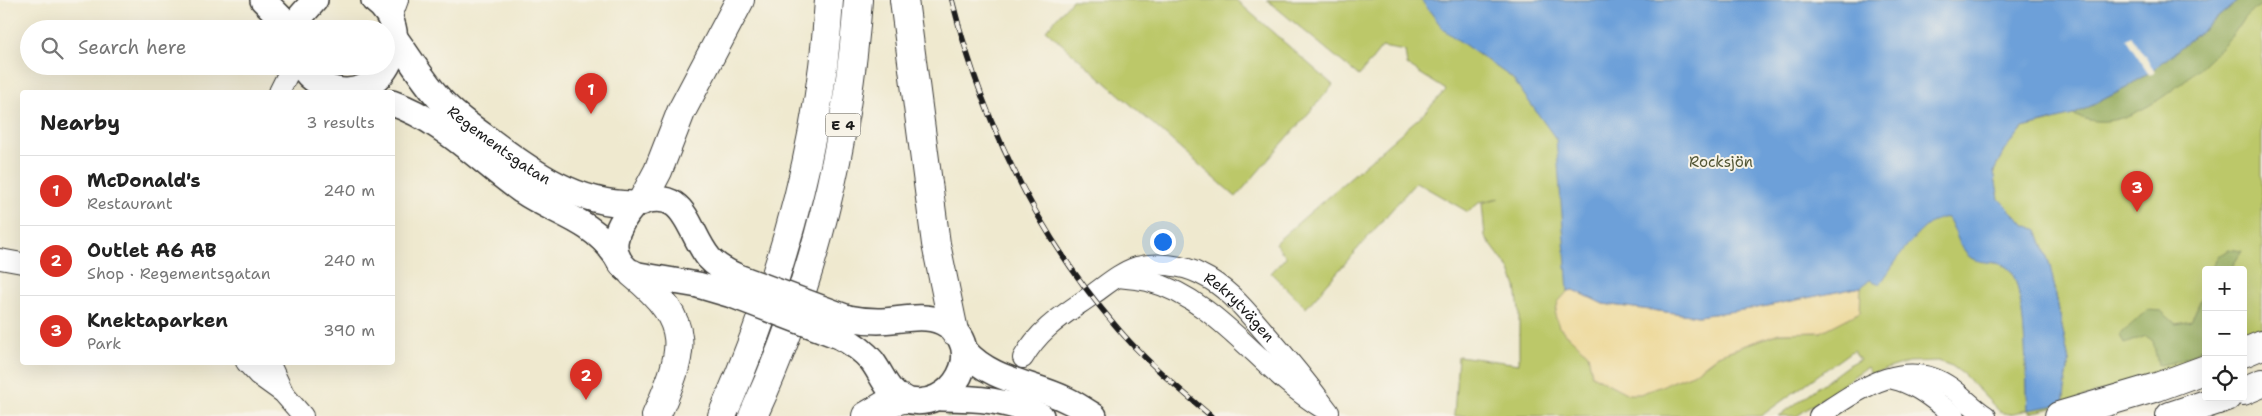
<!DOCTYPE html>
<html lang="en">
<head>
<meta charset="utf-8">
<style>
	:root { --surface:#fff; --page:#f6f6f6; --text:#222; --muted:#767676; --line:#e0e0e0; --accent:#d93025 }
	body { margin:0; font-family:"Shantell Sans",sans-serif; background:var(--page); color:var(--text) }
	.controls { position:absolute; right:15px; bottom:15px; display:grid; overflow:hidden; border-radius:5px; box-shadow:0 5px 20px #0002 }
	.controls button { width:45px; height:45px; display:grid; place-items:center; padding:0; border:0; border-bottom:1px solid var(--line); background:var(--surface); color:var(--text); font:25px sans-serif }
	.you { position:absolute; left:1162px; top:241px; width:18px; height:18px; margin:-12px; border:4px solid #fff; border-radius:50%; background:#1a73e8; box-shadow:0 0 0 8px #1a73e833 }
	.badge { display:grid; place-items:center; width:32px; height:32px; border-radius:50%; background:var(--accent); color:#fff; font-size:16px; font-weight:700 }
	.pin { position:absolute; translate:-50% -41px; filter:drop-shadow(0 1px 2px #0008) }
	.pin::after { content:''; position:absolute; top:26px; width:18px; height:15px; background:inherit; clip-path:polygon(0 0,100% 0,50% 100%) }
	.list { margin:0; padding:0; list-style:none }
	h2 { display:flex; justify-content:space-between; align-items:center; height:65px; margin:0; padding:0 20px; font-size:21px }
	h2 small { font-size:16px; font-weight:400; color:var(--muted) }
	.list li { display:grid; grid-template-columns:32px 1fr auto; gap:15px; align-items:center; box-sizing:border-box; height:70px; padding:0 20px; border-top:1px solid var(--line) }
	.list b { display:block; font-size:19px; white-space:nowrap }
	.list p { margin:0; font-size:16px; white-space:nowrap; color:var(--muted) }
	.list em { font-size:16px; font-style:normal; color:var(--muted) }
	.icon { flex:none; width:28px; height:28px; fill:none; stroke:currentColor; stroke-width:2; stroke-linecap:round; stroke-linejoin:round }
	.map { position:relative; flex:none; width:2262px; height:416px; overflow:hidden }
	.search { position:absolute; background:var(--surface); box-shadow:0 5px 20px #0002; left:20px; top:20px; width:375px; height:55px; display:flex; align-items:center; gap:12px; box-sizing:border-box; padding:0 18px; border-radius:28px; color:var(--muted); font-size:19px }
	.panel { position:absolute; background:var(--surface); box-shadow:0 5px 20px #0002; left:20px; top:90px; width:375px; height:275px; border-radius:5px }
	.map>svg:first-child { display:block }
	.green { fill:#bcc869; stroke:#6c7242; fill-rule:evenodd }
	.forest { fill:#95ac5d; stroke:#58643c }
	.sand { fill:#eeda9e; stroke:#857b5d }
	.water { fill:#6da0d9; stroke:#445e7a }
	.pier { fill:#efe9cf }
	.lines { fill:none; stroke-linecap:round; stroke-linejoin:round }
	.minor-casing { stroke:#3c3b37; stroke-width:22 }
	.tertiary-casing { stroke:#3c3b37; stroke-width:28 }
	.secondary-casing { stroke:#3c3b37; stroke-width:30 }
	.motorway-casing { stroke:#3c3b37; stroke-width:30 }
	.minor { stroke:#fff; stroke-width:20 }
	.tertiary { stroke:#fff; stroke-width:25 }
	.secondary { stroke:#fff; stroke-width:28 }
	.motorway { stroke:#fff; stroke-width:28 }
	.rail-casing { stroke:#1c1c1c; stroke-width:5.5 }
	.rail { stroke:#f7f3e8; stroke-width:4; stroke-dasharray:11; stroke-linecap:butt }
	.tertiary-bridge-casing { stroke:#3c3b37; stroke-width:28; stroke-linecap:butt }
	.tertiary-bridge { stroke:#fff; stroke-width:25 }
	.labels { text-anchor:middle; stroke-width:4; stroke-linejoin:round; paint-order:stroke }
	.shield { fill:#f7f3e8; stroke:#5e5c59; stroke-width:1 }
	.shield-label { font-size:14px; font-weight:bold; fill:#1c1c1c }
	.street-label { font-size:15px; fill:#1c1c1c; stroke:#f7f3e8 }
	.park-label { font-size:15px; fill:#545837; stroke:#f7f3e8 }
</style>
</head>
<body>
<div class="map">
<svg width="2262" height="416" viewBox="0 0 2262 416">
	<rect width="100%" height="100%" fill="#f7f3e8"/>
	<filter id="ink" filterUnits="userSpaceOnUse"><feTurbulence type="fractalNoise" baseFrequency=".02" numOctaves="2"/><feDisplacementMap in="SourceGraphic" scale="10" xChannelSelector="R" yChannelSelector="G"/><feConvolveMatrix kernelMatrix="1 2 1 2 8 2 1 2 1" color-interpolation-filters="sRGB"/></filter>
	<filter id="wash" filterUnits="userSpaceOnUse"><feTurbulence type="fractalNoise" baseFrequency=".0096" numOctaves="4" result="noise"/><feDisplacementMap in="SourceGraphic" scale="20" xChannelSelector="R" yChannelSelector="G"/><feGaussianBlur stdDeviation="1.12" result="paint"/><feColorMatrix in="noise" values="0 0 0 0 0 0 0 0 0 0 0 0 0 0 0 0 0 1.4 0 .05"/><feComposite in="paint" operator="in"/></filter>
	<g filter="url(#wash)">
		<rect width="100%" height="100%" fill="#efe9cf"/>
		<path class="green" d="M1072,0H1236L1333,85L1236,197L1046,30Z
			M1267,0H2262V331L2243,341V270H2206V357L2063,404L2069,361L2050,265L2037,230L2024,224L1999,200L1994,171L2005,150L2023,128L2052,121L2022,125L2004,146L1991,170L1997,201L2061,406L2030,413L2023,304L2015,265L1984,261C1992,263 2004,263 2010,269C2027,288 2026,382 2028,410L2009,414L2000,412L1963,374L1952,366L1938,361L1908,362L1871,374L1867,367L1797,416H1779L1847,366L1860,359L1853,350L1761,416H1454L1458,356L1519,364V311L1516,287L1510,270L1485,237L1482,203L1499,198L1480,202L1468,212L1416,182L1306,308L1271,273L1286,257L1275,243L1423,114L1446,90L1407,65L1405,51L1382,47L1359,76ZM1639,319L1821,332L1779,333L1718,355L1707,364L1592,375L1589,354L1559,327Z"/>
		<path class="forest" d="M2239,0H2262V5C2239,16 2243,25 2228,40C2199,70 2140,126 2095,121C2087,120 2080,117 2073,115L2128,87L2159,65Z
			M2229,249L2242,251L2230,270H2210L2219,256Z
			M2206,280V345C2193,355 2175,364 2158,365L2153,341L2146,336L2124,344L2120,335L2147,310L2161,311L2176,324L2191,321L2201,299Z
			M976,404L968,416H946L950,410Z"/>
		<path class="sand" d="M1861,287L1860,312L1821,332L1779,333L1718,355L1693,374L1640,394H1628L1592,375L1588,354L1559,327L1555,315L1558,302L1568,291L1574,290L1603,304L1698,316L1757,308Z"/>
		<path class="water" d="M1421,0H2239L2159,65L2128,87L2073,115L2023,128L2005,150L1994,171L1999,199L2024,224L2037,230L2050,265L2069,361L2063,404L2028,410C2026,382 2026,289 2010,270C2000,259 1982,265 1971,258C1959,250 1956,230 1948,218C1925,213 1892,268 1880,284L1870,280L1861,287L1757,308L1698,316L1603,304L1574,290L1568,291L1556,139L1512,78L1445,31Z"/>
		<path class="pier" d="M2131,36L2155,71L2150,75L2126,39Z"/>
	</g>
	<g filter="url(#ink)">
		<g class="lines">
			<g class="minor-casing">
				<g id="minor">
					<path d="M391,19L398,0"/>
					<path d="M279,92L292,66"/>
					<path d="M0,259L22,263"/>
					<path d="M1118,277C1128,278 1139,279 1148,281C1218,299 1262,372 1322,408"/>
					<path id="s1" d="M1023,358C1041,327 1064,315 1092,295C1106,285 1121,272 1137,267C1156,262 1183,265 1200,274C1228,287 1247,312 1267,335C1289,360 1309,385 1329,412"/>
					<path d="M246,362L258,375L283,393L303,416"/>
					<path d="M269,362L283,392"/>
					<path d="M1893,379C1917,384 1935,401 1955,416"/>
					<path d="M1819,416C1857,391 1905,355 1950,387C1963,396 1973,408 1986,416"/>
				</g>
			</g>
			<g class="tertiary-casing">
				<g id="tertiary">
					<path d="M263,0L281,18L288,29"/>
					<path d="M296,29L300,17L315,0"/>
					<path id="s2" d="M395,38C409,57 422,79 438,97C452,113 470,126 488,139C532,172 577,205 635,204"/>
					<path d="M302,66C307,76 316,82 325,86C378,111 422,35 374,0"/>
					<path d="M392,103C442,120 480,161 522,191C556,214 590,219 615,254"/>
					<path d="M732,295L698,285L633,274C603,255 615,227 635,204C687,184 686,230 709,258C717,267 727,272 738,277"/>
					<path d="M839,336C852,343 863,350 872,361C882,374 887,392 903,399C952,416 991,346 942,322C922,313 899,321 878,321C868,321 858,320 848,318"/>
					<path d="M965,351C991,381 1033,383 1067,400C1076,404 1085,411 1094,416"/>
					<path d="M941,398C978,398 1007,400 1041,416"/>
				</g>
			</g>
			<g class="secondary-casing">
				<path id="secondary" d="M2243,353L2262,345
					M2243,391L2262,383
					M2059,416L2157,387L2206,369
					M2170,416L2227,397"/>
			</g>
			<g class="motorway-casing">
				<path id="motorway" d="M904,0L936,244L954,331
					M642,201L658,171L681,112L740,0
					M633,274C694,324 685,350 656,416
					M722,416C780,284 821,144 829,0
					M753,416C813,286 848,143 858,0
					M866,416L888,403L903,399"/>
			</g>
			<use href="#minor" class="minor"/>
			<use href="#tertiary" class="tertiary"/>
			<use href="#secondary" class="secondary"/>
			<use href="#motorway" class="motorway"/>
			<g class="rail-casing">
				<path id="rail" d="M952,0C982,119 1035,231 1115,325C1143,359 1177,387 1211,416"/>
			</g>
			<use href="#rail" class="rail"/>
			<g class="tertiary-bridge-casing">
				<path id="tertiary-bridge" d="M738,277L848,318
					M732,295L839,336"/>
			</g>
			<use href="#tertiary-bridge" class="tertiary-bridge"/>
		</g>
	</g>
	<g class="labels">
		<rect class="shield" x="825.5" y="113.5" width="35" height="23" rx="4"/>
		<g class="shield-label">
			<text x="843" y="130">E 4</text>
		</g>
		<g class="street-label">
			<text dy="5" stroke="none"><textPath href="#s2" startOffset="151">Regementsgatan</textPath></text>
			<text dy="5" stroke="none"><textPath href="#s1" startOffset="264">Rekrytvägen</textPath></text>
		</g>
		<g class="park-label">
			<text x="1721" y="167">Rocksjön</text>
		</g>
	</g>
</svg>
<div class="controls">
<button>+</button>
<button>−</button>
<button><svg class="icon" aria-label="locate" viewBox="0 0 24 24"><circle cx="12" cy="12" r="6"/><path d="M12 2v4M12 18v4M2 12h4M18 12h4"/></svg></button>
</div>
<div class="you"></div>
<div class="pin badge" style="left:591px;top:114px">1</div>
<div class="pin badge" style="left:586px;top:400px">2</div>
<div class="pin badge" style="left:2137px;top:212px">3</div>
<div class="search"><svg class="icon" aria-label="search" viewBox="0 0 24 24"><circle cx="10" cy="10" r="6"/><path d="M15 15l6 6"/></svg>Search here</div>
<section class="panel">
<h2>Nearby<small>3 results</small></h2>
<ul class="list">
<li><span class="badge">1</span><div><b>McDonald's</b><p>Restaurant</p></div><em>240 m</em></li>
<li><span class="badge">2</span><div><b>Outlet A6 AB</b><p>Shop · Regementsgatan</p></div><em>240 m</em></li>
<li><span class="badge">3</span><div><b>Knektaparken</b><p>Park</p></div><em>390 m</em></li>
</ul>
</section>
</div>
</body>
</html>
